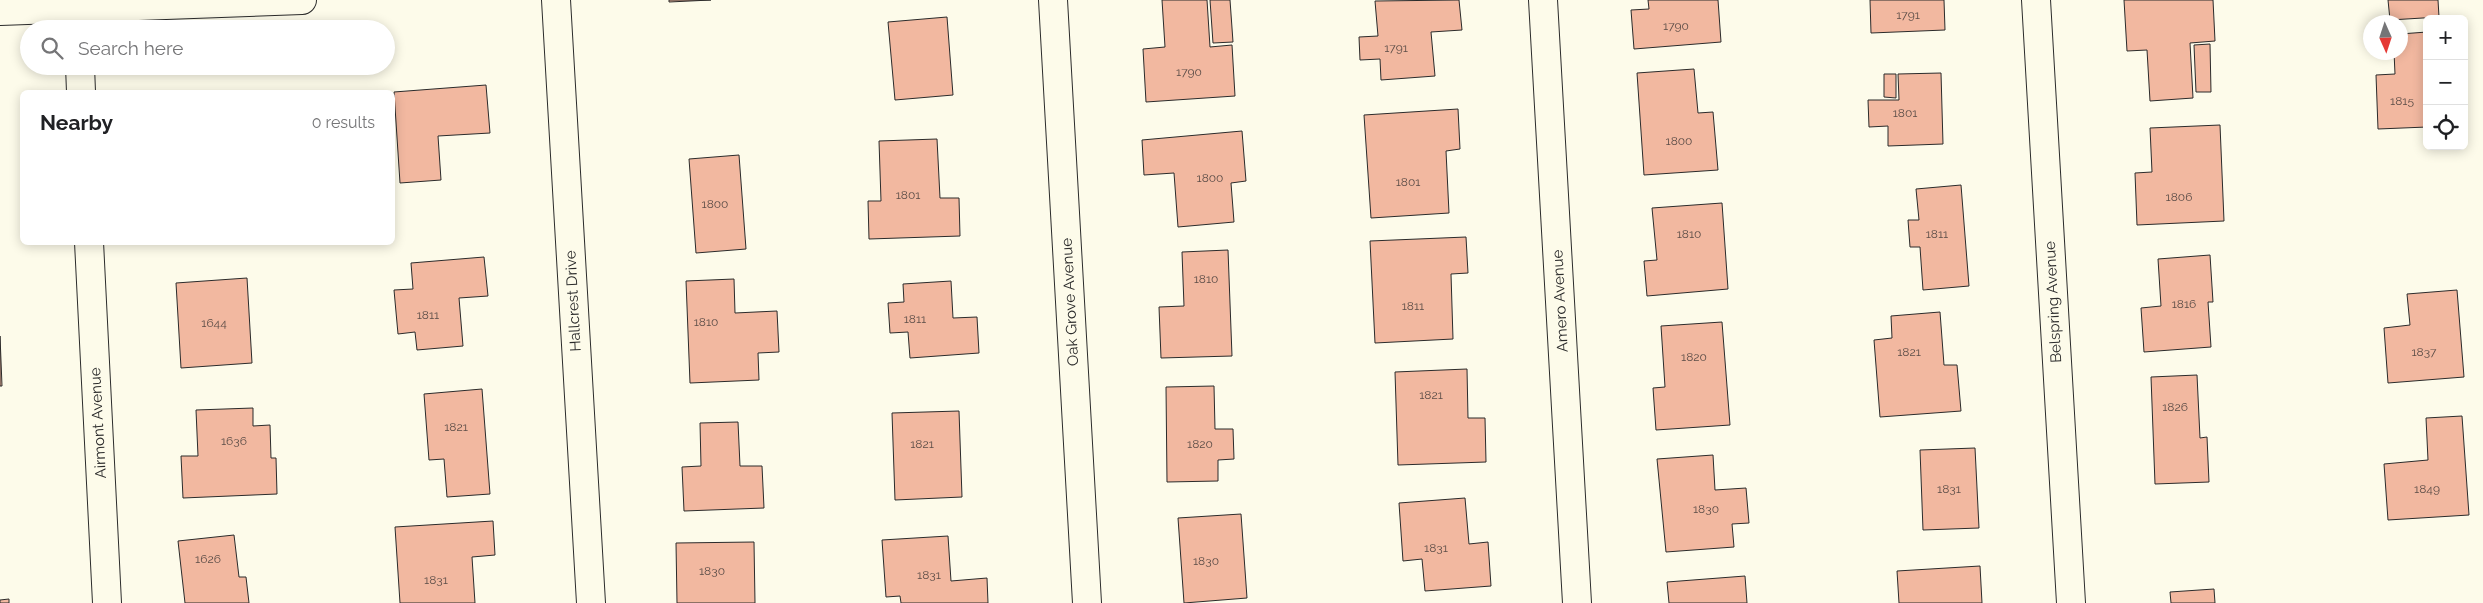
<!DOCTYPE html>
<html lang="en">
<head>
<meta charset="utf-8">
<style>
	:root { --surface:#fff; --page:#f6f6f6; --text:#202124; --muted:#757577; --line:#e0e0e0 }
	body { margin:0; font-family:Raleway,sans-serif; background:var(--page); color:var(--text) }
	.controls { position:absolute; right:15px; top:15px; display:grid; overflow:hidden; border-radius:8px; box-shadow:0 2px 12px #0003 }
	.controls button { width:45px; height:45px; display:grid; place-items:center; padding:0; border:0; border-bottom:1px solid var(--line); background:var(--surface); color:var(--text); font:25px sans-serif }
	.compass { position:absolute; left:2363px; top:15px; width:45px; height:45px; border-radius:50%; background:var(--surface); box-shadow:0 2px 12px #0003; rotate:177deg }
	.list { margin:0; padding:0; list-style:none }
	h2 { display:flex; justify-content:space-between; align-items:center; height:65px; margin:0; padding:0 20px; font-size:21px }
	h2 small { font-size:16px; font-weight:400; color:var(--muted) }
	.icon { flex:none; width:28px; height:28px; fill:none; stroke:currentColor; stroke-width:2; stroke-linecap:round; stroke-linejoin:round }
	.map { position:relative; flex:none; width:2483px; height:603px; overflow:hidden }
	.search { position:absolute; background:var(--surface); box-shadow:0 2px 12px #0003; left:20px; top:20px; width:375px; height:55px; display:flex; align-items:center; gap:12px; box-sizing:border-box; padding:0 18px; border-radius:28px; color:var(--muted); font-size:19px }
	.panel { position:absolute; background:var(--surface); box-shadow:0 2px 12px #0003; left:20px; top:90px; width:375px; height:155px; border-radius:8px }
	.map>svg:first-child { display:block }
	.building { fill:#f2b8a0; stroke:#2b2b2b }
	.lines { fill:none; stroke-linecap:round; stroke-linejoin:round }
	.street-casing { stroke:#2b2b2b; stroke-width:30 }
	.street { stroke:#fdfbea; stroke-width:28 }
	.labels { text-anchor:middle; stroke-width:4; stroke-linejoin:round; paint-order:stroke }
	.number-label { font-size:12px; fill:#5d4e48 }
	.street-label { font-size:15px; fill:#2b2b2b; stroke:#fdfbea }
</style>
</head>
<body>
<div class="map">
<svg width="2483" height="603" viewBox="0 0 2483 603">
	<rect width="100%" height="100%" fill="#fdfbea"/>
	<path class="building" d="M669,0H711L669,2Z
		M1162,0H1207L1210,47L1232,45L1235,96L1146,102L1143,49L1165,47Z
		M1210,0H1230L1233,42L1213,43Z
		M1459,0L1462,30L1431,32L1435,76L1381,80L1380,59L1360,60L1359,37L1378,36L1375,1Z
		M1648,0H1718L1721,42L1634,49L1631,10L1649,9Z
		M1870,0H1944L1945,30L1871,33Z
		M2124,0H2213L2215,41L2190,43L2193,98L2150,101L2147,50L2127,51Z
		M2388,0H2438L2439,17L2390,20Z
		M947,17L953,95L895,100L888,22Z
		M2427,32V127L2378,129L2376,75L2395,74L2394,52H2400V34Z
		M2210,44L2211,92H2196L2194,45Z
		M1694,69L1698,113L1713,112L1718,170L1644,175L1637,73Z
		M1941,73L1943,144L1888,146V126L1869,127L1868,100H1899L1898,74Z
		M1884,74H1896V98L1884,97Z
		M486,85L490,133L438,136L441,180L400,183L394,92Z
		M1458,109L1460,149L1446,151L1449,213L1371,218L1364,115Z
		M2220,125L2224,221L2137,225L2135,173L2152,172L2150,128Z
		M1242,131L1246,181L1231,183L1234,222L1178,227L1174,173L1144,175L1142,140Z
		M937,139L940,198H959L960,236L869,239L868,201H881L879,141Z
		M739,155L746,249L696,253L689,159Z
		M1961,185L1969,286L1923,290L1920,247H1910L1908,220H1919L1916,189Z
		M1722,203L1728,289L1647,296L1644,261L1657,260L1652,208Z
		M1466,237L1468,273L1451,274L1453,339L1375,343L1370,241Z
		M1228,250L1232,356L1161,358L1159,307L1184,306L1182,252Z
		M2210,255L2213,302H2208L2211,347L2144,352L2141,308L2161,306L2158,259Z
		M484,257L488,296L459,298L463,346L417,350L415,332L398,334L394,290L413,289L411,263Z
		M247,278L252,363L181,368L176,283Z
		M734,279L735,313L777,311L779,352L758,353L759,380L690,383L686,281Z
		M951,281L953,318L977,317L979,353L910,358L908,332L890,333L888,303L904,302L903,284Z
		M2457,290L2464,377L2388,383L2384,328L2410,325L2407,294Z
		M1940,312L1944,365H1957L1961,411L1880,417L1874,340L1892,338L1891,316Z
		M1722,322L1730,425L1656,430L1653,388L1665,387L1661,326Z
		M0,336L2,386H0Z
		M1467,369L1468,418H1485L1486,462L1398,465L1395,372Z
		M2197,375L2200,438L2207,437L2209,482L2155,484L2151,377Z
		M1214,386L1215,429H1233L1234,459L1218,460V481L1167,482L1166,387Z
		M482,389L490,494L447,497L444,459L429,460L424,394Z
		M253,408V426L270,425L271,458H276L277,494L183,498L181,456H198L196,410Z
		M959,411L962,497L895,500L892,413Z
		M2462,416L2469,515L2388,520L2384,464L2428,460L2426,418Z
		M738,422L740,466H762L764,508L684,511L682,467L701,466L700,423Z
		M1975,448L1979,528L1923,530L1920,450Z
		M1713,455L1715,490L1746,488L1749,523L1732,524L1734,547L1666,552L1657,459Z
		M1465,498L1469,544L1488,542L1491,586L1425,591L1422,559L1403,561L1399,503Z
		M1241,514L1247,598L1184,603L1178,518Z
		M493,521L495,555L472,557L475,603H400L395,527Z
		M234,535L239,577H246L249,603H185L178,541Z
		M948,536L951,581L987,578L988,603H901L900,596L886,597L882,540Z
		M754,542L755,603H677L676,543Z
		M1980,566L1982,603H1899L1897,571Z
		M1745,576L1747,603H1669L1667,582Z
		M2214,589L2215,603H2171L2170,592Z
		M9,599V603H0V600Z"/>
	<g class="lines">
		<g class="street-casing">
			<path id="street" d="M556,0L591,603
				M1053,0L1087,603
				M1543,0L1577,603
				M2036,0L2071,603
				M0,11L302,0
				M80,66L81,92
				M89,242L107,603"/>
		</g>
		<use href="#street" class="street"/>
	</g>
	<g class="labels">
		<g class="number-label">
			<text x="1908" y="19">1791</text>
			<text x="1676" y="30">1790</text>
			<text x="1396" y="52">1791</text>
			<text x="1189" y="76">1790</text>
			<text x="2402" y="105">1815</text>
			<text x="1905" y="117">1801</text>
			<text x="1679" y="145">1800</text>
			<text x="1210" y="182">1800</text>
			<text x="1408" y="186">1801</text>
			<text x="908" y="199">1801</text>
			<text x="2179" y="201">1806</text>
			<text x="715" y="208">1800</text>
			<text x="1689" y="238">1810</text>
			<text x="1937" y="238">1811</text>
			<text x="1206" y="283">1810</text>
			<text x="2184" y="308">1816</text>
			<text x="1413" y="310">1811</text>
			<text x="428" y="319">1811</text>
			<text x="915" y="323">1811</text>
			<text x="706" y="326">1810</text>
			<text x="214" y="327">1644</text>
			<text x="1909" y="356">1821</text>
			<text x="2424" y="356">1837</text>
			<text x="1694" y="361">1820</text>
			<text x="1431" y="399">1821</text>
			<text x="2175" y="411">1826</text>
			<text x="456" y="431">1821</text>
			<text x="234" y="445">1636</text>
			<text x="922" y="448">1821</text>
			<text x="1200" y="448">1820</text>
			<text x="1949" y="493">1831</text>
			<text x="2427" y="493">1849</text>
			<text x="1706" y="513">1830</text>
			<text x="1436" y="552">1831</text>
			<text x="208" y="563">1626</text>
			<text x="1206" y="565">1830</text>
			<text x="712" y="575">1830</text>
			<text x="929" y="579">1831</text>
			<text x="436" y="584">1831</text>
		</g>
		<g class="street-label">
			<text transform="translate(573 301) rotate(-93)" y="5">Hallcrest Drive</text>
			<text transform="translate(1560 301) rotate(-93)" y="5">Amero Avenue</text>
			<text transform="translate(1070 302) rotate(-93)" y="5">Oak Grove Avenue</text>
			<text transform="translate(2053 302) rotate(-93)" y="5">Belspring Avenue</text>
			<text transform="translate(98 423) rotate(-93)" y="5">Airmont Avenue</text>
		</g>
	</g>
</svg>
<div class="controls">
<button>+</button>
<button>−</button>
<button><svg class="icon" aria-label="locate" viewBox="0 0 24 24"><circle cx="12" cy="12" r="6"/><path d="M12 2v4M12 18v4M2 12h4M18 12h4"/></svg></button>
</div>
<svg class="compass" viewBox="-18 -18 36 36"><path d="M0-13l5 13h-10z" fill="#e53935"/><path d="M0 13l5-13h-10z" fill="#757577"/></svg>
<div class="search"><svg class="icon" aria-label="search" viewBox="0 0 24 24"><circle cx="10" cy="10" r="6"/><path d="M15 15l6 6"/></svg>Search here</div>
<section class="panel">
<h2>Nearby<small>0 results</small></h2>
<ul class="list">
</ul>
</section>
</div>
</body>
</html>
